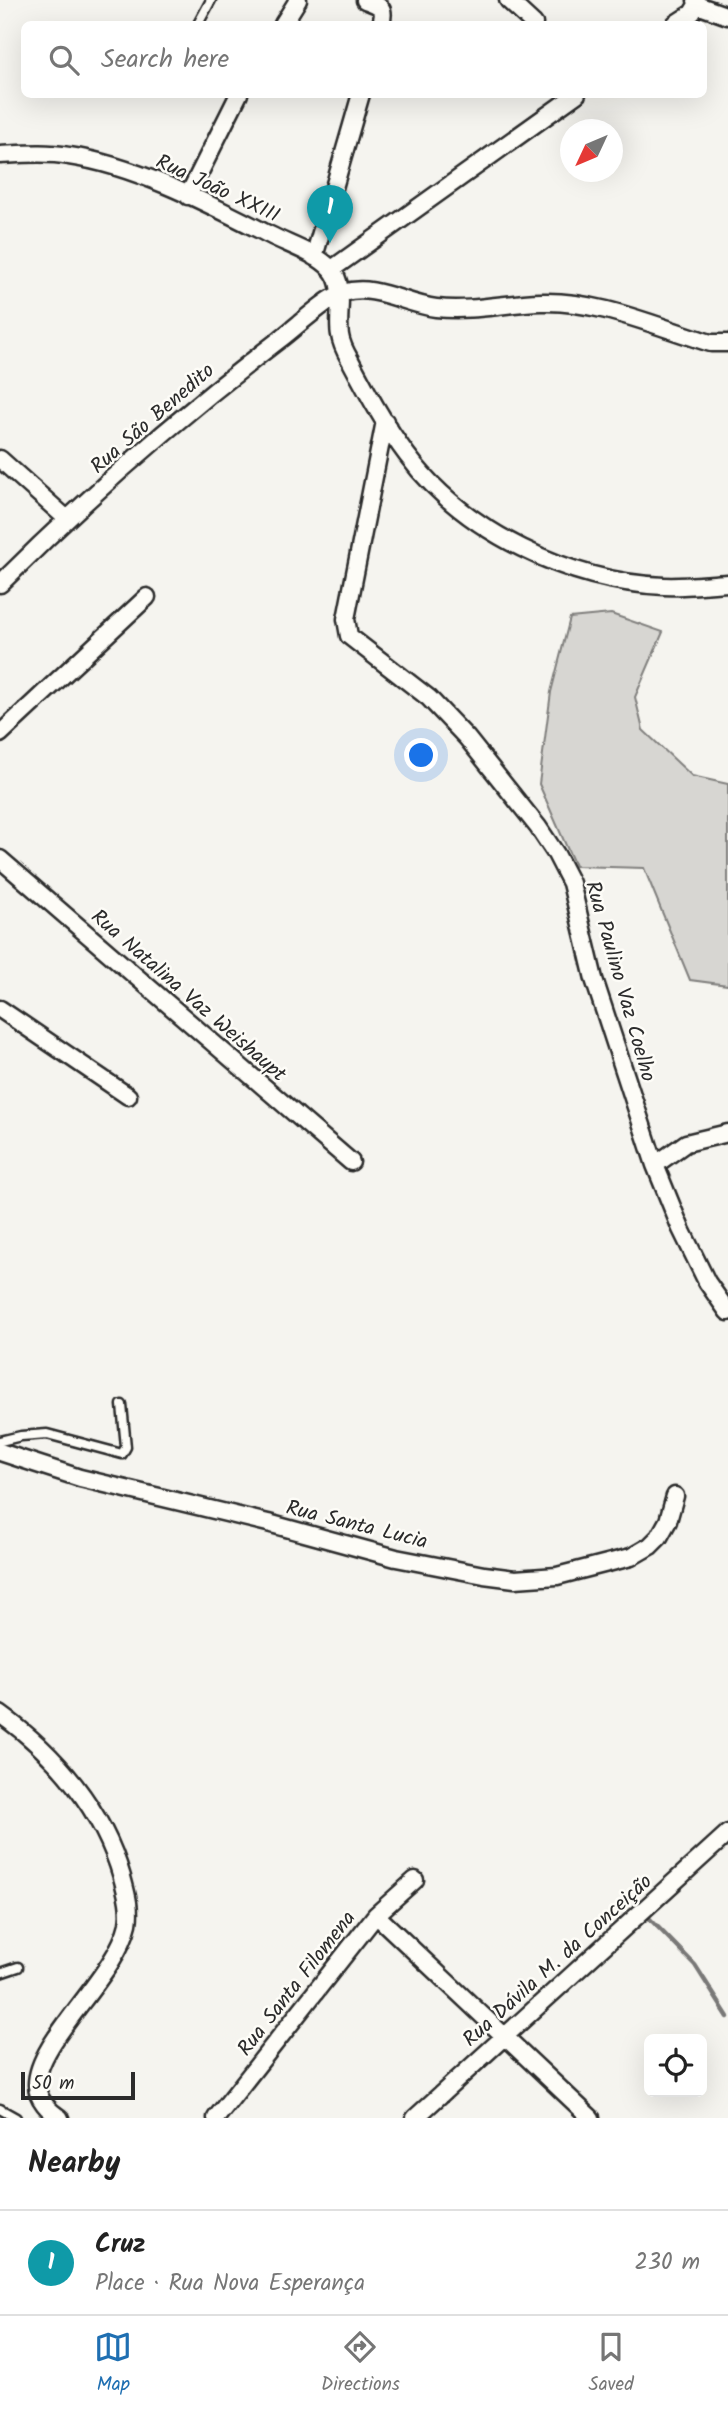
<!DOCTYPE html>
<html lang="en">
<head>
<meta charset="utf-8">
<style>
	:root { --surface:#fff; --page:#f6f6f6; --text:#222; --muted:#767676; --line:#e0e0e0; --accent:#1f6fb2 }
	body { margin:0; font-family:Kalam,sans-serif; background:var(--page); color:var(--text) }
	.controls { position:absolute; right:21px; bottom:21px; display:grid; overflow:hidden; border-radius:10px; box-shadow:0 7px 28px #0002 }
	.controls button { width:63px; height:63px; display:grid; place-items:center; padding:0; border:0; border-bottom:2px solid var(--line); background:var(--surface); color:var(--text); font:35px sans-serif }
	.compass { position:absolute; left:560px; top:119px; width:63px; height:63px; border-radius:50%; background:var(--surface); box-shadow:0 7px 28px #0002; rotate:226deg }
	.scale { position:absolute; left:21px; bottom:18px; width:114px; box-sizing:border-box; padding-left:7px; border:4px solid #2b2b2b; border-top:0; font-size:19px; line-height:24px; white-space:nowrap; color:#2b2b2b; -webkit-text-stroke:5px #fdfcf7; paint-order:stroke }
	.you { position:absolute; left:422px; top:756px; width:24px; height:24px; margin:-18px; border:5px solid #fff; border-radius:50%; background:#1a73e8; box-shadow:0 0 0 10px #1a73e833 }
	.badge { display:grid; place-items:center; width:46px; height:46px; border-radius:50%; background:var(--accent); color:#fff; font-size:23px; font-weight:700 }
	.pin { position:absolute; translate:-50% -58px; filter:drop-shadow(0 2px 4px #0008) }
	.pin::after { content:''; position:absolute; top:37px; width:24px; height:21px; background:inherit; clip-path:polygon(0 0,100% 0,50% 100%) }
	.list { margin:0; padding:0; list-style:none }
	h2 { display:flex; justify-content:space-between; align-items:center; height:91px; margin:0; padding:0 28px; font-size:30px }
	h2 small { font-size:23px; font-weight:400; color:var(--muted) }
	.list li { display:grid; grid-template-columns:46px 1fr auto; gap:21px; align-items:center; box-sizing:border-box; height:105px; padding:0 28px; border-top:2px solid var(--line) }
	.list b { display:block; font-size:26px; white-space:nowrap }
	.list p { margin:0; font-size:23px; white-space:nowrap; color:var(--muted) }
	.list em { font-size:23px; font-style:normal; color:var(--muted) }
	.icon { flex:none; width:38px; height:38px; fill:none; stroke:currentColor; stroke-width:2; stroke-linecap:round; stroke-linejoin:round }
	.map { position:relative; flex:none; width:728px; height:2118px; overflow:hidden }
	.search { position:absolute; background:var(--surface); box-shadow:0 7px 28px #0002; left:21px; right:21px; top:21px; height:77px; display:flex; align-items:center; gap:18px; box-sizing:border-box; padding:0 24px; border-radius:10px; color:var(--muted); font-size:26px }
	.sheet { height:196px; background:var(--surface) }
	nav { display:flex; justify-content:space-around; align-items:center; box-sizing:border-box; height:98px; border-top:2px solid var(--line); background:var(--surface); font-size:19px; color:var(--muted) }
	nav a { display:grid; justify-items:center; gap:4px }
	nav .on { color:var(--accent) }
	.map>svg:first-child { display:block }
	.green { fill:#d7d6d2; stroke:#81807e; stroke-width:2 }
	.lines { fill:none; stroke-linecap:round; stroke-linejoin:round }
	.stream { stroke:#797877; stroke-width:4.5 }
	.lane-casing { stroke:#2b2b2b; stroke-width:13 }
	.street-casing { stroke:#2b2b2b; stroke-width:21 }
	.lane { stroke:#fdfcf7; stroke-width:8 }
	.street { stroke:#fdfcf7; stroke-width:16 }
	.labels { text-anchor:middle; stroke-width:5; stroke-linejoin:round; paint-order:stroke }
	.street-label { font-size:21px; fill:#2b2b2b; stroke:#fdfcf7 }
</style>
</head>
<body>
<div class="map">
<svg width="728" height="2118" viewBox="0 0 728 2118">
	<rect width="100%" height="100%" fill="#f5f4ef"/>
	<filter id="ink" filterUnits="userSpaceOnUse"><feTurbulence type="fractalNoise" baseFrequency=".0143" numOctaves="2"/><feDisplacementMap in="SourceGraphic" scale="14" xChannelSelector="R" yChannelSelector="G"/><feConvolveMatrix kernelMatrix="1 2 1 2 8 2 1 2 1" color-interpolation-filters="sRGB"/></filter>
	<g filter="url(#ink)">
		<path class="green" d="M611,614L663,632L635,697L643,730L692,776L728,784V985L690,980L644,868L575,866L539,784L551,692L570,618Z"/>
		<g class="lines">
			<path class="stream" d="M650,1919L695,1965L728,2017"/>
			<g class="lane-casing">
				<path id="lane" d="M198,24L211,0
					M0,1441L21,1436L47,1434L122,1454L126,1447L122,1405
					M0,1973L18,1967
					M0,2109L16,2118"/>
			</g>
			<g class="street-casing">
				<path id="street" d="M365,0C380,6 386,7 381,24
					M508,0L534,24
					M696,0L697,5L728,16
					M283,24L298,0
					M675,24L692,13L697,5
					M0,155C23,154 46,152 69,156C135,165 211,205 270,235C289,245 316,253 331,269C347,286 336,315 340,335C341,343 346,353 350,360C367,392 385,426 407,455C464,532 570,582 664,586C685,587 707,584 728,583
					M188,196L239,94
					M314,257L361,94
					M332,269L577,94
					M385,421L346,619L349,636L429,698L467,738L538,827L556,854L571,883L594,979L655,1165L681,1229L707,1282L728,1312
					M0,459L67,519
					M0,584C87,497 181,415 279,340C294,329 328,297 343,293C375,283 404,304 436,308C474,312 505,303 541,302C599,300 657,327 711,343H728
					M0,734L147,597
					M0,859L351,1162
					M0,1009L128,1096
					M655,1165L686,1143L728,1133
					M0,1452L80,1478L268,1523L396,1558L484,1575L515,1579L557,1576L631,1557L650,1546L659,1537L668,1521L675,1496
					M0,1714C56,1754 103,1810 122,1877C126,1892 131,1908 128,1924C116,1977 36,2041 37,2085C37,2099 49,2111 60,2118
					M376,1915L591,2118
					M216,2118L376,1915L415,1880
					M415,2118L728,1833"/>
			</g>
			<use href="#lane" class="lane"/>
			<use href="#street" class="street"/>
		</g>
	</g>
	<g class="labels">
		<g class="street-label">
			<text transform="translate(218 188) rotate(25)" y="7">Rua João XXIII</text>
			<text transform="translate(152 418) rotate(-41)" y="7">Rua São Benedito</text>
			<text transform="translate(621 981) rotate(74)" y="7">Rua Paulino Vaz Coelho</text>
			<text transform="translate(189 995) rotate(41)" y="7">Rua Natalina Vaz Weishaupt</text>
			<text transform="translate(357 1524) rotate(14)" y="7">Rua Santa Lucia</text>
			<text transform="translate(557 1960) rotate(-42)" y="7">Rua Dávila M. da Conceição</text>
			<text transform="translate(296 1983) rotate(-52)" y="7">Rua Santa Filomena</text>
		</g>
	</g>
</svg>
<div class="controls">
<button><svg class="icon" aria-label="locate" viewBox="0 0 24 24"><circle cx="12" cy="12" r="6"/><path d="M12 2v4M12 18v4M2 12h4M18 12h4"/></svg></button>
</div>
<svg class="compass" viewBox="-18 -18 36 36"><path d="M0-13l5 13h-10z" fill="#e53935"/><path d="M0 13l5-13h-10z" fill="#767676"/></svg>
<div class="scale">50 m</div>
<div class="you"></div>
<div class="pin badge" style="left:330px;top:243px;background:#0f9aa8">1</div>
<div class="search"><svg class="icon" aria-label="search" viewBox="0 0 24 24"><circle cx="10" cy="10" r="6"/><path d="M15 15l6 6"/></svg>Search here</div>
</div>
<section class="sheet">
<h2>Nearby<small></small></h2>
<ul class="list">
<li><span class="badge" style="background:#0f9aa8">1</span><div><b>Cruz</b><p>Place · Rua Nova Esperança</p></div><em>230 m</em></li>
</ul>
</section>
<nav>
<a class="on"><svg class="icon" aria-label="map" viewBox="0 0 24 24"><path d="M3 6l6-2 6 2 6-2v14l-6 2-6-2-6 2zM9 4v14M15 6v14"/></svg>Map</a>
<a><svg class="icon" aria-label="directions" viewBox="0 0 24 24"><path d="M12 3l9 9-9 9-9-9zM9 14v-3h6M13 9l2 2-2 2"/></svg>Directions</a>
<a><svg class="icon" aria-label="saved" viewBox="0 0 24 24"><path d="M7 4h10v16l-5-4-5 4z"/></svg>Saved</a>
</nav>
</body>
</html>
